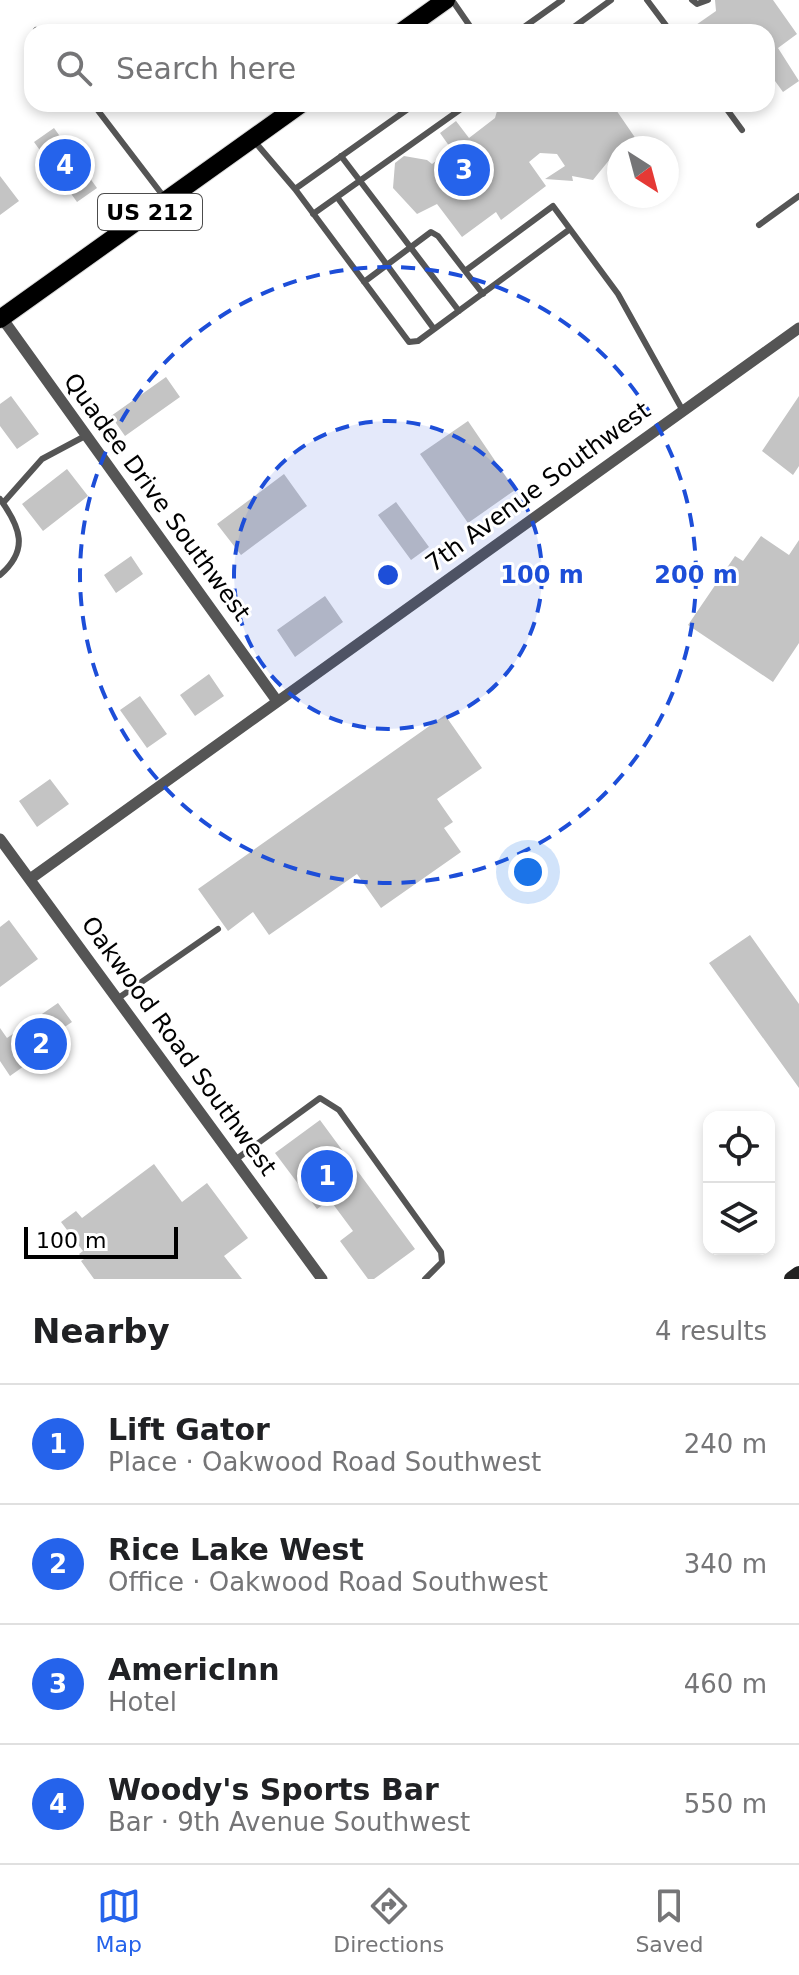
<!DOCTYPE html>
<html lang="en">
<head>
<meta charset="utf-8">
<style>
	:root { --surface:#fff; --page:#f2f2f2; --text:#202124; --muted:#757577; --line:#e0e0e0; --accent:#2563eb }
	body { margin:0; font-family:"DejaVu Sans",sans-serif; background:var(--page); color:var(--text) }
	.controls { position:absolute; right:24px; bottom:24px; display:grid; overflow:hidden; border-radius:16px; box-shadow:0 4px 12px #0003 }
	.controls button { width:72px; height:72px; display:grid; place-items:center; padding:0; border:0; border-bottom:2px solid var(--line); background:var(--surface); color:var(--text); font:40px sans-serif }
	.compass { position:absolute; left:607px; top:136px; width:72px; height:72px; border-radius:50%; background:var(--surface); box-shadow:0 4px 12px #0003; rotate:144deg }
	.scale { position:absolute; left:24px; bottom:20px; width:154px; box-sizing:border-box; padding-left:8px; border:4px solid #000; border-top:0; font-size:22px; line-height:28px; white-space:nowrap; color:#000; -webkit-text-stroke:6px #fff; paint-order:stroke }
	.you { position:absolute; left:528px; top:872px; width:28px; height:28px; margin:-20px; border:6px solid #fff; border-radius:50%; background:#1a73e8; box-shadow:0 0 0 12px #1a73e833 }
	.badge { display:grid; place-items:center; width:52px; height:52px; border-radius:50%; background:var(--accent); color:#fff; font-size:26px; font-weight:700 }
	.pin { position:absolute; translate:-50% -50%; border:4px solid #fff; box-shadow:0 2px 8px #0006 }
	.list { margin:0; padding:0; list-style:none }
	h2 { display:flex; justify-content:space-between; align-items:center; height:104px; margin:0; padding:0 32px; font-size:34px }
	h2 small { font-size:26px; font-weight:400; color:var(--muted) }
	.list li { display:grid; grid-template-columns:52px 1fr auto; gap:24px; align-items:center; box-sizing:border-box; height:120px; padding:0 32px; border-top:2px solid var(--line) }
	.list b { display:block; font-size:30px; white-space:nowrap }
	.list p { margin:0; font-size:26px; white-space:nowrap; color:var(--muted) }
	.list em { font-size:26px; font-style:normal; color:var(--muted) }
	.icon { flex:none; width:44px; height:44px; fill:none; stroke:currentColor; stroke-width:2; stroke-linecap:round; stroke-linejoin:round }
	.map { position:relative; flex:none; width:799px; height:1279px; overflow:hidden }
	.search { position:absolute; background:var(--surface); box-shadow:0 4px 12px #0003; left:24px; right:24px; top:24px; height:88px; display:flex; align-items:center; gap:20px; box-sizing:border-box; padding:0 28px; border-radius:24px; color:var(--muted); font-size:30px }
	.sheet { height:584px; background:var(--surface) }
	nav { display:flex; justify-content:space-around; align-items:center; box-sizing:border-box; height:112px; border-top:2px solid var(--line); background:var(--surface); font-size:22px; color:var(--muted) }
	nav a { display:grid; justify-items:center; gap:4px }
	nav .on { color:var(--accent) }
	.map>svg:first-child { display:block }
	.building { fill:#c4c4c4 }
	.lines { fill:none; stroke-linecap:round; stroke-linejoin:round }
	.primary-casing { stroke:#dbdbdb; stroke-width:20 }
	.lane { stroke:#555; stroke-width:6 }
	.street { stroke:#555; stroke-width:11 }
	.secondary { stroke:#222; stroke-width:16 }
	.primary { stroke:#000; stroke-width:18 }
	.ring { fill:none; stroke:#1d4ed8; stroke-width:4; stroke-dasharray:14 10 }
	.labels { text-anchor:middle; stroke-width:6; stroke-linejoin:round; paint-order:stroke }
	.shield { fill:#fff; stroke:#4c4c4c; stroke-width:2 }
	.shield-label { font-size:22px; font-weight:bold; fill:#000 }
	.street-label { font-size:24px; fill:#000; stroke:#fff }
	.centre { fill:#1d4ed8; stroke:#fff; stroke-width:4 }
	.ring-label { font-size:24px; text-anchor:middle; font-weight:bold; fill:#1d4ed8; stroke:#fff; stroke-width:6; stroke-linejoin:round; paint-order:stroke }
</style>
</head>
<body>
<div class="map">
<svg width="799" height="1279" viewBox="0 0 799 1279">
	<rect width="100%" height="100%" fill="#fff"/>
	<path class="building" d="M715,0H773L797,34L778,48L799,81L783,92L767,70V32H697L693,27L716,11Z
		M499,104H612L636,139L619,148L593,180L572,176L573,181L545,179L565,166L557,154L540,153L529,162L546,186L501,220L496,212L462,237L437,204L417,214L393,188L395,163L404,156L427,160L432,164L452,150L440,133L456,121L469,138L495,118Z
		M54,128L97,188L77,202L34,142Z
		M0,176L19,201L0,215Z
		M166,377L180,397L125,436L111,416Z
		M11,396L39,434L17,449L0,426V404Z
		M799,396V466L793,475L762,451Z
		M468,421L515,490L468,523L420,454Z
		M67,469L88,496L43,531L22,504Z
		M284,474L307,506L241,555L217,524Z
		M396,502L429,547L411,560L378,515Z
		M761,536L789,555L799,540V643L773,682L688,625L735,556L743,561Z
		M131,556L143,574L116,593L104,575Z
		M325,596L343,622L295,657L277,630Z
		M209,674L224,696L195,716L180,695Z
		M140,696L167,734L147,748L120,710Z
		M445,715L482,768L437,799L453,822L444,828L461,852L381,908L357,874L269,935L253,912L228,931L198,889Z
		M50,779L69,804L37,827L19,801Z
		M9,920L38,959L0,987V927Z
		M750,935L799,1004V1088L709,963Z
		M58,1003L72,1022L57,1032L62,1039L10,1076L0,1061V1028L7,1038Z
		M320,1120L415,1249L374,1279H368L340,1241L353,1231L330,1200L317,1209L275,1153Z
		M154,1164L182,1202L207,1183L248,1238L224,1256L242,1279H94L81,1261L84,1259L79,1254L83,1251L61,1222L76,1211L82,1218Z"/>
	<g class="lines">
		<g class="primary-casing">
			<path id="primary" d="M401,32L446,0
				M0,319L301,104"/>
		</g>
		<path class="lane" d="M452,0L474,32
			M647,0L671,32
			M692,0L697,4L708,0
			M36,30L38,32
			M517,32L562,0
			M567,32L611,0
			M93,104L164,197
			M723,104L742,130
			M255,142L295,189L415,104
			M341,156L459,311
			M295,189L409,342L418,341L570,229L618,294L683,411
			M337,197L434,329
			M313,214L468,104
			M759,225L799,196
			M465,271L483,294
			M364,282L431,232L438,236L465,271L553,206L570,229
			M0,499C21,528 29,550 0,575
			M3,503L42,459L87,435
			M117,999L218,929
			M235,1160L320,1098L339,1110L441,1252L442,1262L425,1279"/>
		<path class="street" d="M2,318L277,701
			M0,839L322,1279
			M30,879L799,328"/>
		<path class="secondary" d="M792,1279L799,1274"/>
		<use href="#primary" class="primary"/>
	</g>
	<circle cx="388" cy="575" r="154" fill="#1d4ed8" fill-opacity=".12"/>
	<g class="ring">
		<circle cx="388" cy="575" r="154"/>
		<circle cx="388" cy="575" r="308"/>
	</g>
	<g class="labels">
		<rect class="shield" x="98" y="194" width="104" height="36" rx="6"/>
		<g class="shield-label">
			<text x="150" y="220">US 212</text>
		</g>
		<g class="street-label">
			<text transform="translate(538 487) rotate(-36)" y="8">7th Avenue Southwest</text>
			<text transform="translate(157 497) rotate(54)" y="8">Quadee Drive Southwest</text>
			<text transform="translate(179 1046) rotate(54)" y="8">Oakwood Road Southwest</text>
		</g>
	</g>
	<circle cx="388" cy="575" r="12" class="centre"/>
	<g class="ring-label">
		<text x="542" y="583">100 m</text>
		<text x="696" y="583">200 m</text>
	</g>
</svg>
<div class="controls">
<button><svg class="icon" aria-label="locate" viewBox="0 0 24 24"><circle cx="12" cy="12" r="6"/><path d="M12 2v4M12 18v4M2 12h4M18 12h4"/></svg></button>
<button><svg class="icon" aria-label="layers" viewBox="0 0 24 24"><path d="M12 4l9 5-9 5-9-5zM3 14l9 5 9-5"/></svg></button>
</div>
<svg class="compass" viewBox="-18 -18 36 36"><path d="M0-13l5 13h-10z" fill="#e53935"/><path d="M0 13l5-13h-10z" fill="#757577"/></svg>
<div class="scale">100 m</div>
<div class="you"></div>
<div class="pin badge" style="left:327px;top:1176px">1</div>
<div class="pin badge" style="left:41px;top:1044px">2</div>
<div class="pin badge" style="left:464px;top:170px">3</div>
<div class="pin badge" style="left:65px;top:165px">4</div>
<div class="search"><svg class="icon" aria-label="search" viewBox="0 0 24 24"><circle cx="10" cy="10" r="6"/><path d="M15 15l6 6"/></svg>Search here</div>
</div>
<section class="sheet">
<h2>Nearby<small>4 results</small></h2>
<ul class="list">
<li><span class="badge">1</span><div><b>Lift Gator</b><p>Place · Oakwood Road Southwest</p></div><em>240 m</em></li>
<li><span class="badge">2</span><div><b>Rice Lake West</b><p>Office · Oakwood Road Southwest</p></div><em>340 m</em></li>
<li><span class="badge">3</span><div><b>AmericInn</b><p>Hotel</p></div><em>460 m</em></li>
<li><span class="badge">4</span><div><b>Woody's Sports Bar</b><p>Bar · 9th Avenue Southwest</p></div><em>550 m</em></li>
</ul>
</section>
<nav>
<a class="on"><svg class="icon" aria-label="map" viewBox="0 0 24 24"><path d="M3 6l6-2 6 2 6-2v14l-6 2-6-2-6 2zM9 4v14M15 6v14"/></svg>Map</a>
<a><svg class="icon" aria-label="directions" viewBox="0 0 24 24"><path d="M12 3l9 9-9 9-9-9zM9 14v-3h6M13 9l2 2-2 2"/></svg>Directions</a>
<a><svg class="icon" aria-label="saved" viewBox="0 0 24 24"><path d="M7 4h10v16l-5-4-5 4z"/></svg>Saved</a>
</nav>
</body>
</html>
